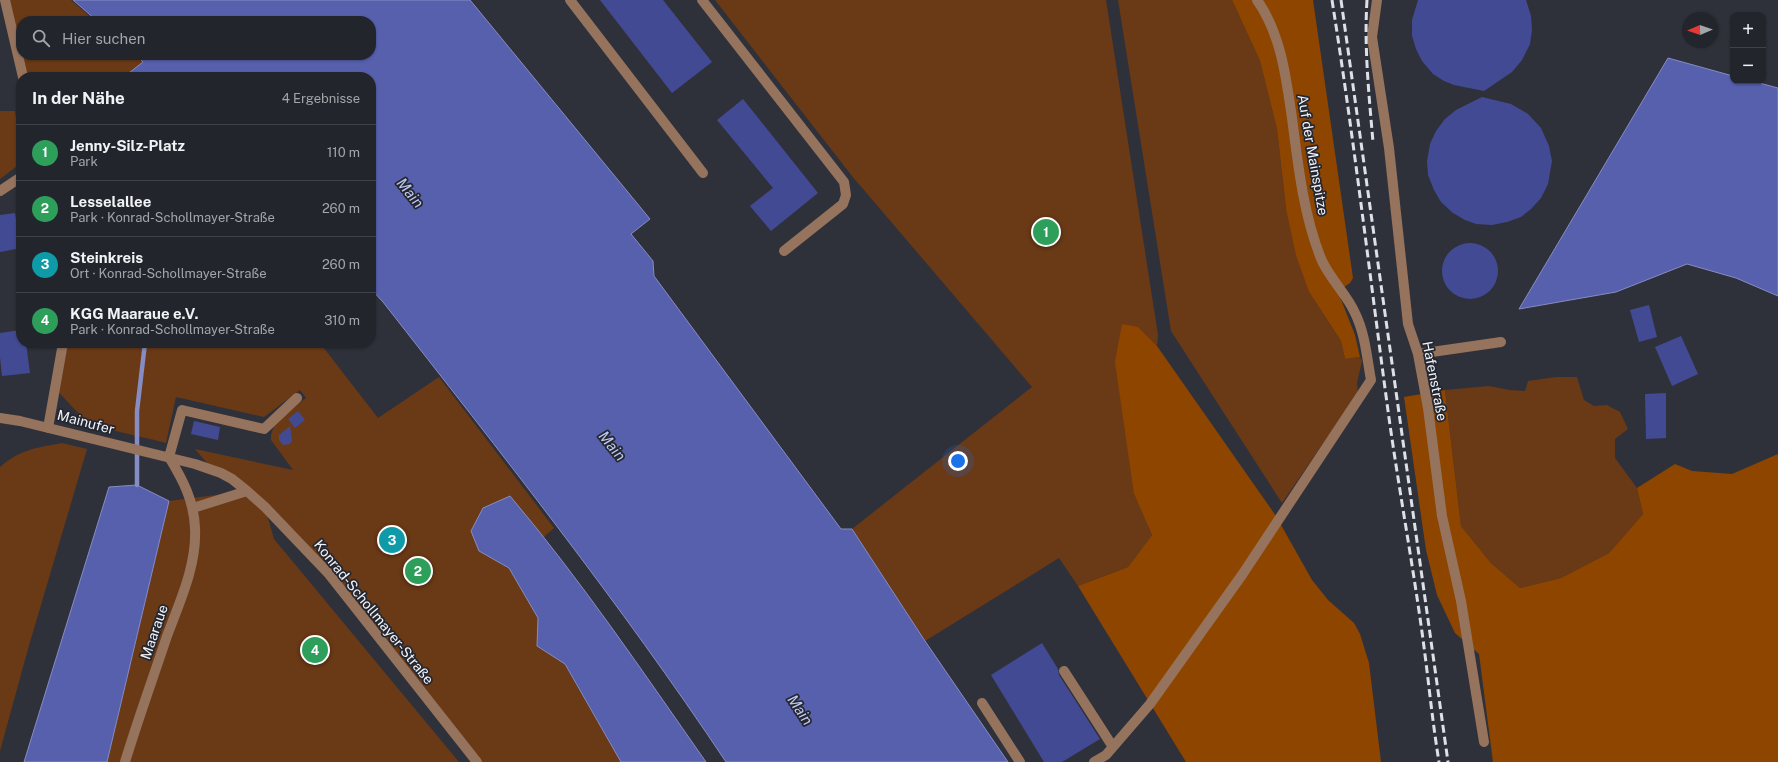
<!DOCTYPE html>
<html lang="de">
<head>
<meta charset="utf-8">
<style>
	:root { --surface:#23252c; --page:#2f3138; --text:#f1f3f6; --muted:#a3a5a9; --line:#404248; --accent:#1a73e8 }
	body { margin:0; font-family:"Public Sans",sans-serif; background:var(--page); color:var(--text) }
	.controls { position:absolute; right:12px; top:12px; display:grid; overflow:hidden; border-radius:8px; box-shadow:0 1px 3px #0004 }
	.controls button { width:36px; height:36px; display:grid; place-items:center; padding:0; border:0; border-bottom:1px solid var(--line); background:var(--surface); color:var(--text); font:20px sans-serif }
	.compass { position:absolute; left:1682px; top:12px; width:36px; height:36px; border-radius:50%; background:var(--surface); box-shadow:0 1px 3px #0004; rotate:268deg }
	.you { position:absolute; left:958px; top:461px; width:14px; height:14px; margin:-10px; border:3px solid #fff; border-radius:50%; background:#1a73e8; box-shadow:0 0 0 6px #1a73e833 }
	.badge { display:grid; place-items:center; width:26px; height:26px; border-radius:50%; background:var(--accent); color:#fff; font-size:13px; font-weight:700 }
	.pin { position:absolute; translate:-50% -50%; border:2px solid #fff; box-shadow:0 1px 4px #0006 }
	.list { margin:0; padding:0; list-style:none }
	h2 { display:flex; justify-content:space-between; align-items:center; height:52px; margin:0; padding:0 16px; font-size:17px }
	h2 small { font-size:13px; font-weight:400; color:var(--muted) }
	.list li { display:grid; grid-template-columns:26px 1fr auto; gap:12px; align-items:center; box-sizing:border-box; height:56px; padding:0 16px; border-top:1px solid var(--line) }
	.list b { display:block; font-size:15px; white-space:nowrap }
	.list p { margin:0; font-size:13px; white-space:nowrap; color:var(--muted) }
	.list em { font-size:13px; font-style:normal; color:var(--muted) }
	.icon { flex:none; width:22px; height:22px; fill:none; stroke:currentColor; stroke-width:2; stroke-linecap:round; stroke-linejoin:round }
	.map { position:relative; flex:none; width:1778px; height:762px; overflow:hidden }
	.search { position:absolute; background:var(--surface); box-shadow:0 1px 3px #0004; left:16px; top:16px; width:360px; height:44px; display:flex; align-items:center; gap:10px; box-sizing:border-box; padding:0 14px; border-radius:16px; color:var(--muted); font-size:15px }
	.panel { position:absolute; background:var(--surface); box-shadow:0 1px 3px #0004; left:16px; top:72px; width:360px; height:276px; border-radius:16px }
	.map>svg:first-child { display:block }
	.green { fill:#6a3916 }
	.forest { fill:#8e4500 }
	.water { fill:#5760ad; stroke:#868cc4 }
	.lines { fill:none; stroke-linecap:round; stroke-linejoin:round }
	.stream { stroke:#868cc4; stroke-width:4.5 }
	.building { fill:#434a94 }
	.minor { stroke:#96735d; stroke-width:10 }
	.rail { stroke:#dee0e7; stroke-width:3; stroke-dasharray:8 4; stroke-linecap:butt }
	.labels { text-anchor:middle; stroke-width:3.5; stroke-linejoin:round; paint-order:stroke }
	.street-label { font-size:14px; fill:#f2f4fa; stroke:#252730 }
	.water-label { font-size:15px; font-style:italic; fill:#bfc8f2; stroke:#252730 }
</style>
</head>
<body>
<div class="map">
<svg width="1778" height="762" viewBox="0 0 1778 762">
	<rect width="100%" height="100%" fill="#2f313a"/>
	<path class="green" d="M5,0H71L95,21H21V55H134L143,62L126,76V77H23Z
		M715,0H1106L1158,335L1157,346L1138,327L1134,494L1152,535L1128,567L1078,586L1059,558L925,641L852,529L1032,387L852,176Z
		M1118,0H1232L1260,61L1277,129L1286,209L1309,292L1341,341L1345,359L1360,357L1362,361L1357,383L1358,393L1282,503L1171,331Z
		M0,111H15L21,150V163L0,179Z
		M63,343H320L378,418L439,377L554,528L509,568L621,762H477L399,662L265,508L274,539L459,762H107L169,501L247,491L212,469L195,449L293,470L271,440V435L275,422L306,398L300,390L264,417L176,397L166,443C149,438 98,429 86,420C75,411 66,399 55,389Z
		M1556,377H1577L1584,400L1594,406L1607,405L1620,412L1628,429L1615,439V458L1637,488L1643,514L1609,553L1561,578L1520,588L1491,563L1461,526L1445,390L1489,386L1509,390L1525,391L1528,381Z
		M62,443L87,449L28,649L0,751V467C21,449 36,448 62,443Z"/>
	<path class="forest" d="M1232,0H1313L1353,278L1350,283L1344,287L1340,297L1355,335L1360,357L1345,359L1341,341L1309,292L1296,255L1286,209L1277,129L1260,61Z
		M1122,324L1138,327L1157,346L1276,516L1312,580L1328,600L1354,623L1360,634L1369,663L1381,762H1186L1078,586L1128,567L1152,535L1134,494L1115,362Z
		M1445,390L1461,526L1491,563L1520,588L1561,578L1609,553L1643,514L1637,488L1675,464L1692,471L1732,474L1778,454V762H1493L1479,654L1455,633L1437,595L1426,550L1404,397Z"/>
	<path class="water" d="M73,0H470L650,219L631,234L653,261L654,276L841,529H852L925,641L1008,762H726C620,603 501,453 383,302L371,289V77H162L159,75L157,77H126L125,76L143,62L136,55H371V21H97Z
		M1668,58L1733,76V81H1752L1778,88V296L1736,278L1687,264L1616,292L1519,309Z
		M137,485L169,501L107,762H24L109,487Z
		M510,496C581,580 643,672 706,762H621L565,664L537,646L538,618L509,568L479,551L471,531L483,508Z"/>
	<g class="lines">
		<path class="stream" d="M159,75V77
			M137,485V411L145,343"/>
	</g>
	<path class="building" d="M600,0H663L712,62L672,93Z
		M1418,0H1526L1531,16L1532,30L1530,44L1522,60L1512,72L1484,91L1454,85L1444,81L1433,74L1422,61L1416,49L1412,36V20Z
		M1482,97L1511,104L1528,114L1541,128L1549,146L1552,161L1548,184L1541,198L1531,209L1521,217L1507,222L1492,225L1476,224L1465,220L1453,213L1441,202L1434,190L1428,175L1427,161L1430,144L1436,131L1445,119L1456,110Z
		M743,99L818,193L771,231L750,206L773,188L717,120Z
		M15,213L21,248L0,252V215Z
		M1442 271a28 28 0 1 1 56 0a28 28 0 1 1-56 0Z
		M1649,305L1657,337L1639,342L1630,310Z
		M21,330V343H26L30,373L2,376L0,357V333Z
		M1681,336L1698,374L1672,386L1655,347Z
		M1666,393V438L1646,439L1645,394Z
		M298,411L305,420L295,428L288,419Z
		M194,421L220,427L218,440L191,434Z
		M290,426L292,440L290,444L283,445L279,440V435Z
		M1042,643L1058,669L1059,675L1100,739L1062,762H1044L991,675Z"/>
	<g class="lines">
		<path class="minor" d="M5,0L23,77
			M570,0L703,173
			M702,0L844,182L846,195L843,204L784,251
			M1377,0L1372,37L1389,148L1408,324L1418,354L1428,408L1442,516L1461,601L1484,742
			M0,191L21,177
			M1418,354L1501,342
			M0,418L20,421L195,464L221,473L232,479L247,491L265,507L328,573L477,762
			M48,428L63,343
			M193,508L247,491
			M1064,671L1113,747
			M982,703L1020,762
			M125,762C138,719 153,678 167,636C180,601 197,565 195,528C194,501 183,480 169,457L182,410L264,429L297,398
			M1094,762L1106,755L1150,704L1242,575L1371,380C1367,358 1365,333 1355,313C1347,294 1327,276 1320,256C1303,212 1298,164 1292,118C1286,77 1281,34 1257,0"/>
		<path class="rail" d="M1332,0C1354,139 1370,278 1389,418C1399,489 1412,560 1422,632C1428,675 1432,719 1439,762
			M1341,0L1448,762
			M1367,0C1364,48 1369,95 1373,142"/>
	</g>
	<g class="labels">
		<g class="street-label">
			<text transform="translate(1313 155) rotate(80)" y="5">Auf der Mainspitze</text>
			<text transform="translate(1435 381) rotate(79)" y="5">Hafenstraße</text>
			<text transform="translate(86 422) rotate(15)" y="5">Mainufer</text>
			<text transform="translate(374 612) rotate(51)" y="5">Konrad-Schollmayer-Straße</text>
			<text transform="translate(154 632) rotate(-71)" y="5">Maaraue</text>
		</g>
		<g class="water-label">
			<text transform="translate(410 193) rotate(51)" y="5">Main</text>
			<text transform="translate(612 446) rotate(51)" y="5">Main</text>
			<text transform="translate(800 710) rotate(56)" y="5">Main</text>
		</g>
	</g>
</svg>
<div class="controls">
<button>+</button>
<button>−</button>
</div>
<svg class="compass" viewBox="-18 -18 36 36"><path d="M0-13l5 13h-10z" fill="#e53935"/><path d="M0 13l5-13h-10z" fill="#a3a5a9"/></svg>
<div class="you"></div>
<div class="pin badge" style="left:1046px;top:232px;background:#2e9e5b">1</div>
<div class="pin badge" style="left:418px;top:571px;background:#2e9e5b">2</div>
<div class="pin badge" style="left:392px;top:540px;background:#0f9aa8">3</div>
<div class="pin badge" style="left:315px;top:650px;background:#2e9e5b">4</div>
<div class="search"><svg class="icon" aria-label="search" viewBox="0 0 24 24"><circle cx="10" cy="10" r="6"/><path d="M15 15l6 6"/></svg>Hier suchen</div>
<section class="panel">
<h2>In der Nähe<small>4 Ergebnisse</small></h2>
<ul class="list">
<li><span class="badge" style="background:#2e9e5b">1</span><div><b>Jenny-Silz-Platz</b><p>Park</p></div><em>110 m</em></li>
<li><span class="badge" style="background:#2e9e5b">2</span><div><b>Lesselallee</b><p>Park · Konrad-Schollmayer-Straße</p></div><em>260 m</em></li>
<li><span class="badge" style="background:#0f9aa8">3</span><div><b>Steinkreis</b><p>Ort · Konrad-Schollmayer-Straße</p></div><em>260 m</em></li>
<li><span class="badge" style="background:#2e9e5b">4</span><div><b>KGG Maaraue e.V.</b><p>Park · Konrad-Schollmayer-Straße</p></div><em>310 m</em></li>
</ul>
</section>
</div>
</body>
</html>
